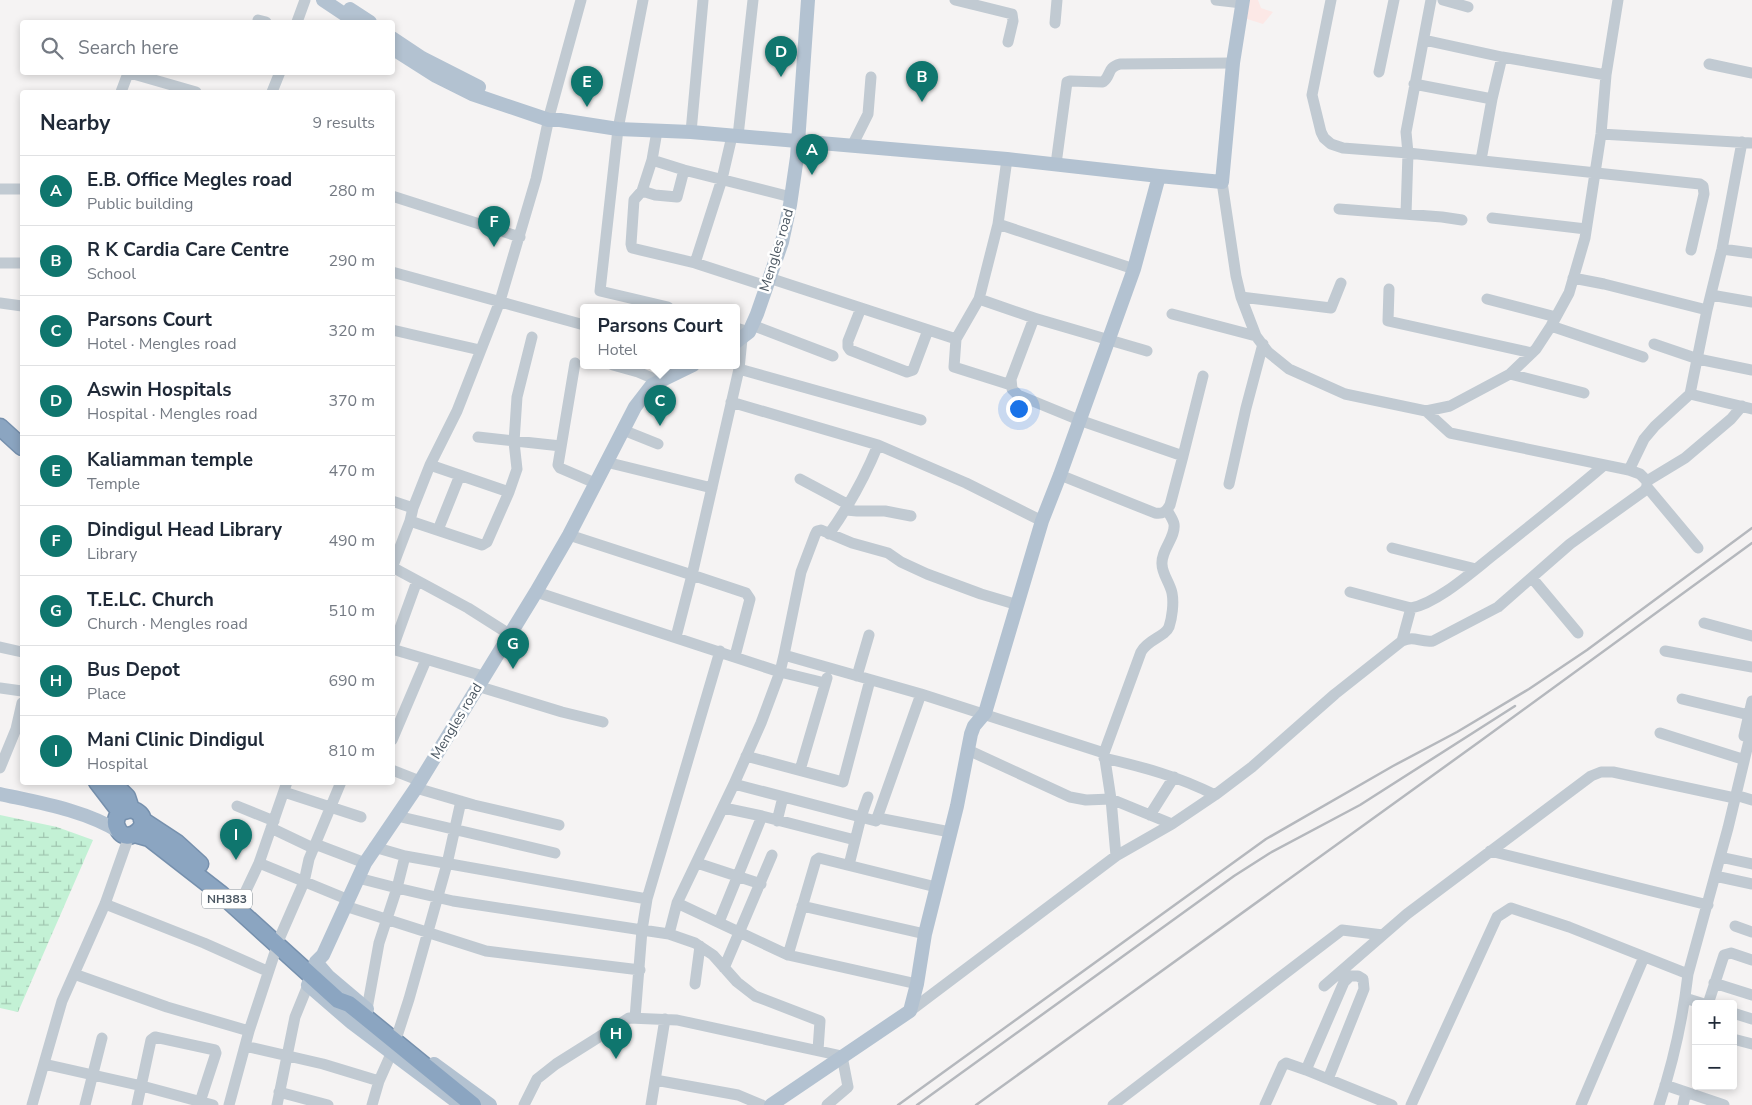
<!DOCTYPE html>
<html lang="en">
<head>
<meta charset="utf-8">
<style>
	:root { --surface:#fff; --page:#f6f6f7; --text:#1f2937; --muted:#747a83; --line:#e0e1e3; --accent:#0f766e }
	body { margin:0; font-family:"Nunito Sans",sans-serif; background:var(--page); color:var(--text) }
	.controls { position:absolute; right:15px; bottom:15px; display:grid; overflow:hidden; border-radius:5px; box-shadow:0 2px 8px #0003 }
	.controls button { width:45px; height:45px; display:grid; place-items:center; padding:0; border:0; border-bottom:1px solid var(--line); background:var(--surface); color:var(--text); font:25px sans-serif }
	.you { position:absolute; left:1018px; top:408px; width:18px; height:18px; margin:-12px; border:4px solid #fff; border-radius:50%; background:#1a73e8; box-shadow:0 0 0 8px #1a73e833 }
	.badge { display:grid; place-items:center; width:32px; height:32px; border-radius:50%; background:var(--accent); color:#fff; font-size:16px; font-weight:700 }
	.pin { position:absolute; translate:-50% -41px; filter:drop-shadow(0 1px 2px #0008) }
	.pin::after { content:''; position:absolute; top:26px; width:18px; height:15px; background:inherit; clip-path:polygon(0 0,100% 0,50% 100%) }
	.popup { position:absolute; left:580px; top:304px; width:160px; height:65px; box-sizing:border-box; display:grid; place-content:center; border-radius:5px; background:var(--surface); filter:drop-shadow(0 1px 4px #0005); font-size:16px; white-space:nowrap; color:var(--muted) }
	.popup b { font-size:19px; color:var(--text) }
	.popup::after { content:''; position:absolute; left:50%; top:100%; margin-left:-10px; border:10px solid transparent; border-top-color:var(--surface) }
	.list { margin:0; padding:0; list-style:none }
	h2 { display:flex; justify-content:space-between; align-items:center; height:65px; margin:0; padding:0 20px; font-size:21px }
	h2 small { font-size:16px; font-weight:400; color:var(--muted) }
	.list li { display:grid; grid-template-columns:32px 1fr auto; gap:15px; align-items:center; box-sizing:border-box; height:70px; padding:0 20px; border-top:1px solid var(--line) }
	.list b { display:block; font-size:19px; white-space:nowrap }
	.list p { margin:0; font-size:16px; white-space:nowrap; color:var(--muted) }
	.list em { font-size:16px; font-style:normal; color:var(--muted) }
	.icon { flex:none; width:28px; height:28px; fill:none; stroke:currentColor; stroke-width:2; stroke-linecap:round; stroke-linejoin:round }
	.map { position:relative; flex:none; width:1752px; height:1105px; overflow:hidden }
	.search { position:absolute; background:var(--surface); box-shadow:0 2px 8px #0003; left:20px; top:20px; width:375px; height:55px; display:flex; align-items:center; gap:12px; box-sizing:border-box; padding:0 18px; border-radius:5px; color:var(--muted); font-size:19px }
	.panel { position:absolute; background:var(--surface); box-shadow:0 2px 8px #0003; left:20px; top:90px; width:375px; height:695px; border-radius:5px }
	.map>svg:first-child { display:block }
	.medical { fill:#fce8e6 }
	.wetland { fill:url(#wetland-marsh) }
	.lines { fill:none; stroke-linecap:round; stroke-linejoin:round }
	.highway-casing { stroke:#7690ad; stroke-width:19 }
	.minor { stroke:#c1cad2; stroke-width:11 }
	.major { stroke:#b3c2d1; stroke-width:14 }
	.highway { stroke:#8ba5c1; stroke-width:16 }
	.rail { stroke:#b5b8bd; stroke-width:2.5 }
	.labels { text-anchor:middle; stroke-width:5; stroke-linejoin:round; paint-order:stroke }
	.shield { fill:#fff; stroke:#808990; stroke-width:1 }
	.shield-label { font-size:12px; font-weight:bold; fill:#4a5661 }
	.street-label { font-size:14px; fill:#4a5661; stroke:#fff }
</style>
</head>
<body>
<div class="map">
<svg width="1752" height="1105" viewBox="0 0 1752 1105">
	<defs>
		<pattern id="wetland-marsh" width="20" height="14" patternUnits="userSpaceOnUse" patternTransform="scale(1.25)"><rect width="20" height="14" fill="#c3f1d5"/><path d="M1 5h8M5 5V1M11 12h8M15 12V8" fill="none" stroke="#a0c6b0"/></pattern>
	</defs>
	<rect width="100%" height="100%" fill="#f5f3f3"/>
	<path class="medical" d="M1248,0H1258L1261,8L1273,12L1263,24L1244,18Z"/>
	<path class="wetland" d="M0,815L57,827L93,840L18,1012L0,1008Z"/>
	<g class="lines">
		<g class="highway-casing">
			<path id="highway" d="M0,427L22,447
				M97,782L120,812
				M112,782L127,797L131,809C161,819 126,851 117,827C114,821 117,816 120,812L131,809
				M142,820L177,843L200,864
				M135,834L149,838L221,894L338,1000L349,1004L359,1012L473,1105"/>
		</g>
		<path class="minor" d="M643,0L618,129L600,291L668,307
			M955,0L1012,14L1013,21L1008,42
			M1216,0L1242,3
			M1331,0L1312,95L1321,132L1324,138L1331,144L1343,148L1408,153L1700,184L1703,186L1704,194L1691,250
			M1443,0L1468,7
			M258,20L266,22
			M297,22L305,0
			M1055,23L1057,0
			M1424,40L1502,57L1606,75
			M1709,64L1752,73
			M1379,72L1394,0
			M1414,84L1492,99
			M121,92L127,76L130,73L196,92
			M272,92L280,72
			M657,131L652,160L642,191L634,200L631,244L632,248L695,263L766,286
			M691,132L703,0
			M1601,134L1752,143
			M738,136L753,0
			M852,146L868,114L871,77
			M652,160L684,170L791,197
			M1481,160L1492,99L1502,57
			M1056,164L1067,82L1070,81L1103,82C1112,75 1106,68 1120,64L1233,63
			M1222,182L1236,276L1241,297L1256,336L1268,352L1289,369L1345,394L1426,411L1450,406L1510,374L1536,349L1551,326L1569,293L1585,238L1601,134L1606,75L1618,0
			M0,189H22
			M642,191L655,195L677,197L684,170
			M392,196L520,237
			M1339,209L1442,217L1462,220
			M1406,214L1408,153L1406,132L1431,0
			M1492,218L1586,229
			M998,224L1007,159
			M1722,249L1752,253
			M0,263H22
			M695,263L722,179L732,136
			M392,272L584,325
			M769,278L956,339L979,299
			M1573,278L1604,284L1707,310
			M1389,289L1388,321L1532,353
			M1711,295L1752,302
			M1241,297L1331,308L1341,283
			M1487,299L1556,317
			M0,303L22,306
			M861,308L848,341V347L850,350L907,372L913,370L928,330
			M1172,314L1256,336
			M1034,318L1147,351
			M752,325L833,356
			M1551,326L1643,357
			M736,328L749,332
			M392,330L480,350
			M956,339L954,367L1011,385
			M1654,344L1698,359L1752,370
			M575,363L558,465L560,468L595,483
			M613,365L638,372L659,381
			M739,369L921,420
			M1510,374L1584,393
			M1690,394L1752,409
			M731,402L878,445L966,483L1042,521
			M623,430L658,444
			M478,437L561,446
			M1183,456L1203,376
			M606,462L712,488
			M430,465L509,492
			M1629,470L1644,439L1655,426L1690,394L1707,310L1722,249L1742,142
			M1060,475L1155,513C1163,514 1166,512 1170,505L1183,456L1079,420L1018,395L1012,389L1011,379L1034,318L979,299L998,224L1134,269
			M800,479L849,505
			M1647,481L1685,458L1731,419L1742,406
			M1229,484L1246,408L1263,344
			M1647,487L1698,548
			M392,501L413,508
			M846,510L857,511H885L911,516
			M410,521L482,545L487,542L509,492L517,469L514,442L517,397L532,337
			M438,530L460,475
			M829,534C849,506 865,477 878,445
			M569,535L692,575L739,369L742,339
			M1392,548L1476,569
			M392,567L468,608L509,634
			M392,568L410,521L413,508L430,465L457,411L500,301L536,179L550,113L581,0
			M1532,578L1578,633
			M536,592L780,672L784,655L921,694L1104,753
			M1350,592L1411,608C1438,603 1474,570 1496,553C1532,524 1568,496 1603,466
			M1704,623L1752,636
			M676,637L692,575L746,593L750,599L735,656
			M1402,641L1411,608
			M0,647L22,652
			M392,649L483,676
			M392,650L417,581
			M720,651L647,899L642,930L669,934L677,903L734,784
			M1665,651L1752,667
			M784,655L801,572L815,535L817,531L821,530L852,543L888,553L901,562L927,574L981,594L1018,605
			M857,676L869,635
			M825,683L780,672L761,723L734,784L876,821L921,694
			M477,686L562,712L603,722
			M0,688L22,691
			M1682,699L1749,715
			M1660,733L1739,758
			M1744,736L1752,701
			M392,740L426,660
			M968,750L1070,797L1086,800L1111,799L1172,824
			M746,756L843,782L870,680
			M1104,758C1143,767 1180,777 1215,795
			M0,768L16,729L22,703
			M392,770L420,781
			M800,770L827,678
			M416,788L474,805L559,825
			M284,792L361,817
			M1742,797L1752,800
			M237,806L274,821
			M724,808L762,816L855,840
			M1150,815L1174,777
			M397,816L555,853
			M878,818L950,832
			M777,821L783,797
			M271,828L313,848
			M315,844L365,863
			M374,847L405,856
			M1490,851L1708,905
			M1116,856L1111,799L1104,753L1141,652C1148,639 1165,637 1169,627C1172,618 1174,603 1172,593C1170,583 1162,574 1162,564C1161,550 1176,537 1174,524C1173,519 1169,514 1167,510
			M1720,857L1752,864
			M259,863L349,900
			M697,863L761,884
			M849,865L861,817L868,797
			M1715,876L1752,884
			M358,878L397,888L379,943L367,1009
			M241,901L259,863L287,782
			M677,903L788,955
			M105,904L204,943L267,971
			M345,906L486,951L640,970
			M802,906L925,934
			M719,922L762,816
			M1735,926L1752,932
			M669,934L695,943L713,955L737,982L755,996L820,1021L818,1050
			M280,937L304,882L309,859L341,782
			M724,968L772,855
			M74,974L167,1007L249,1031
			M1714,983L1752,995
			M695,984L700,946
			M917,984L788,955L816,860L819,858L936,887
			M1324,986L1407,914L1591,776L1601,772H1613L1730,797
			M1685,998L1704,1004
			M1708,1004L1724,955L1731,953L1752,960
			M910,1011L1116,856L1172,824L1215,795L1252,767L1335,694L1402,641C1415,635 1420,643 1433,641L1498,607L1570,544L1644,491L1647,487V481L1640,474L1629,470L1450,433L1426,411
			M1733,1013L1752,1019
			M635,1018L642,930L453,901L397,888L405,856L647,899
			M398,1033L409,999L447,864L461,801
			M1733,1039L1752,1044
			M245,1046L323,1064L379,1081
			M44,1064L142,1086L213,1105
			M1306,1070L1344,982L1350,976H1358L1363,979L1364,989L1328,1079
			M655,1080L738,1095L762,1105
			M1665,1085L1724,1105
			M279,1092L328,1105
			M32,1105L62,1001L105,904L129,836
			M85,1105L102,1038
			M137,1105L151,1040L155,1037L215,1050L216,1053L199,1105
			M229,1105L249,1031L277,946
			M277,1105L295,1017L308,985
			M372,1105L379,1081L391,1054
			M524,1105L537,1079L556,1064L629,1018L677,1020L842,1056L848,1087L827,1105
			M651,1105L665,1019
			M1113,1105L1342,930L1383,935
			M1265,1105L1283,1065L1286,1063L1306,1070L1392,1105
			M1411,1105L1497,917L1511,908L1569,927L1688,974
			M1581,1105L1644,957
			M1659,1105C1673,1063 1683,1018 1688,974L1728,828L1752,728
			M1683,1105L1686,1092"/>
		<path class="major" d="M323,0L356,22
			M350,9L370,22
			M392,38L422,58L479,87
			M392,48L436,76L472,94L549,120H560L618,129L691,132L1007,159L1159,176L1222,182L1233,63L1243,0
			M736,342L749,332L757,314L782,242L790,205L797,157L808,0
			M0,794C41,803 84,810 120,832
			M316,962L328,976L367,1009
			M314,967L316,962L323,955L365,863L416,788L536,592L569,535L635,407L652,385L693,365
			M312,976L308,985L352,1023L461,1105
			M434,1064L490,1105
			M771,1105L910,1011L917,984L925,934L957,806L971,734L974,726L985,713L1042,521L1060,475L1134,269L1159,176"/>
		<use href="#highway" class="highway"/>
		<path class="rail" d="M898,1105L1266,839L1393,766L1457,732L1529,689L1587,650L1752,528
			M917,1105L1234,876L1270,853L1360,805L1515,706
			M976,1105L1479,742L1752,543"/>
	</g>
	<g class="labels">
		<rect class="shield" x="202" y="889.5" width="50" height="19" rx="4"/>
		<g class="shield-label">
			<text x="227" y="903">NH383</text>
		</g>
		<g class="street-label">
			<text transform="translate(776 250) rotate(-73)" y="5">Mengles road</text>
			<text transform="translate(456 721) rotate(-59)" y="5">Mengles road</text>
		</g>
	</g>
</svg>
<div class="controls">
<button>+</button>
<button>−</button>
</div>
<div class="you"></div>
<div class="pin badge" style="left:812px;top:175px">A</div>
<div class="pin badge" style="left:922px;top:102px">B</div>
<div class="pin badge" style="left:660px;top:426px">C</div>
<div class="popup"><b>Parsons Court</b>Hotel</div>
<div class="pin badge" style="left:781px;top:77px">D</div>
<div class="pin badge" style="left:587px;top:107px">E</div>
<div class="pin badge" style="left:494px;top:247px">F</div>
<div class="pin badge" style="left:513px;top:669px">G</div>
<div class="pin badge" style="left:616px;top:1059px">H</div>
<div class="pin badge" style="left:236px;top:860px">I</div>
<div class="search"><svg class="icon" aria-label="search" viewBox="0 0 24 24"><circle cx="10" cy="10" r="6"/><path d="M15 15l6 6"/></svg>Search here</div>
<section class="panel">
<h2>Nearby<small>9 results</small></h2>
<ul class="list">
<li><span class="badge">A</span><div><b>E.B. Office Megles road</b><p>Public building</p></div><em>280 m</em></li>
<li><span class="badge">B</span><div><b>R K Cardia Care Centre</b><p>School</p></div><em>290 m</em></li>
<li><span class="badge">C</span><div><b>Parsons Court</b><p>Hotel · Mengles road</p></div><em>320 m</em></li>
<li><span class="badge">D</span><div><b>Aswin Hospitals</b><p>Hospital · Mengles road</p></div><em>370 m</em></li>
<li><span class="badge">E</span><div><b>Kaliamman temple</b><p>Temple</p></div><em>470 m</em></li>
<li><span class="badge">F</span><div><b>Dindigul Head Library</b><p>Library</p></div><em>490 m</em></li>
<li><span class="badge">G</span><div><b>T.E.LC. Church</b><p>Church · Mengles road</p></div><em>510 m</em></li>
<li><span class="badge">H</span><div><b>Bus Depot</b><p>Place</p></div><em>690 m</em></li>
<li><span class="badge">I</span><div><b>Mani Clinic Dindigul</b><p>Hospital</p></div><em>810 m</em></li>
</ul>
</section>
</div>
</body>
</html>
